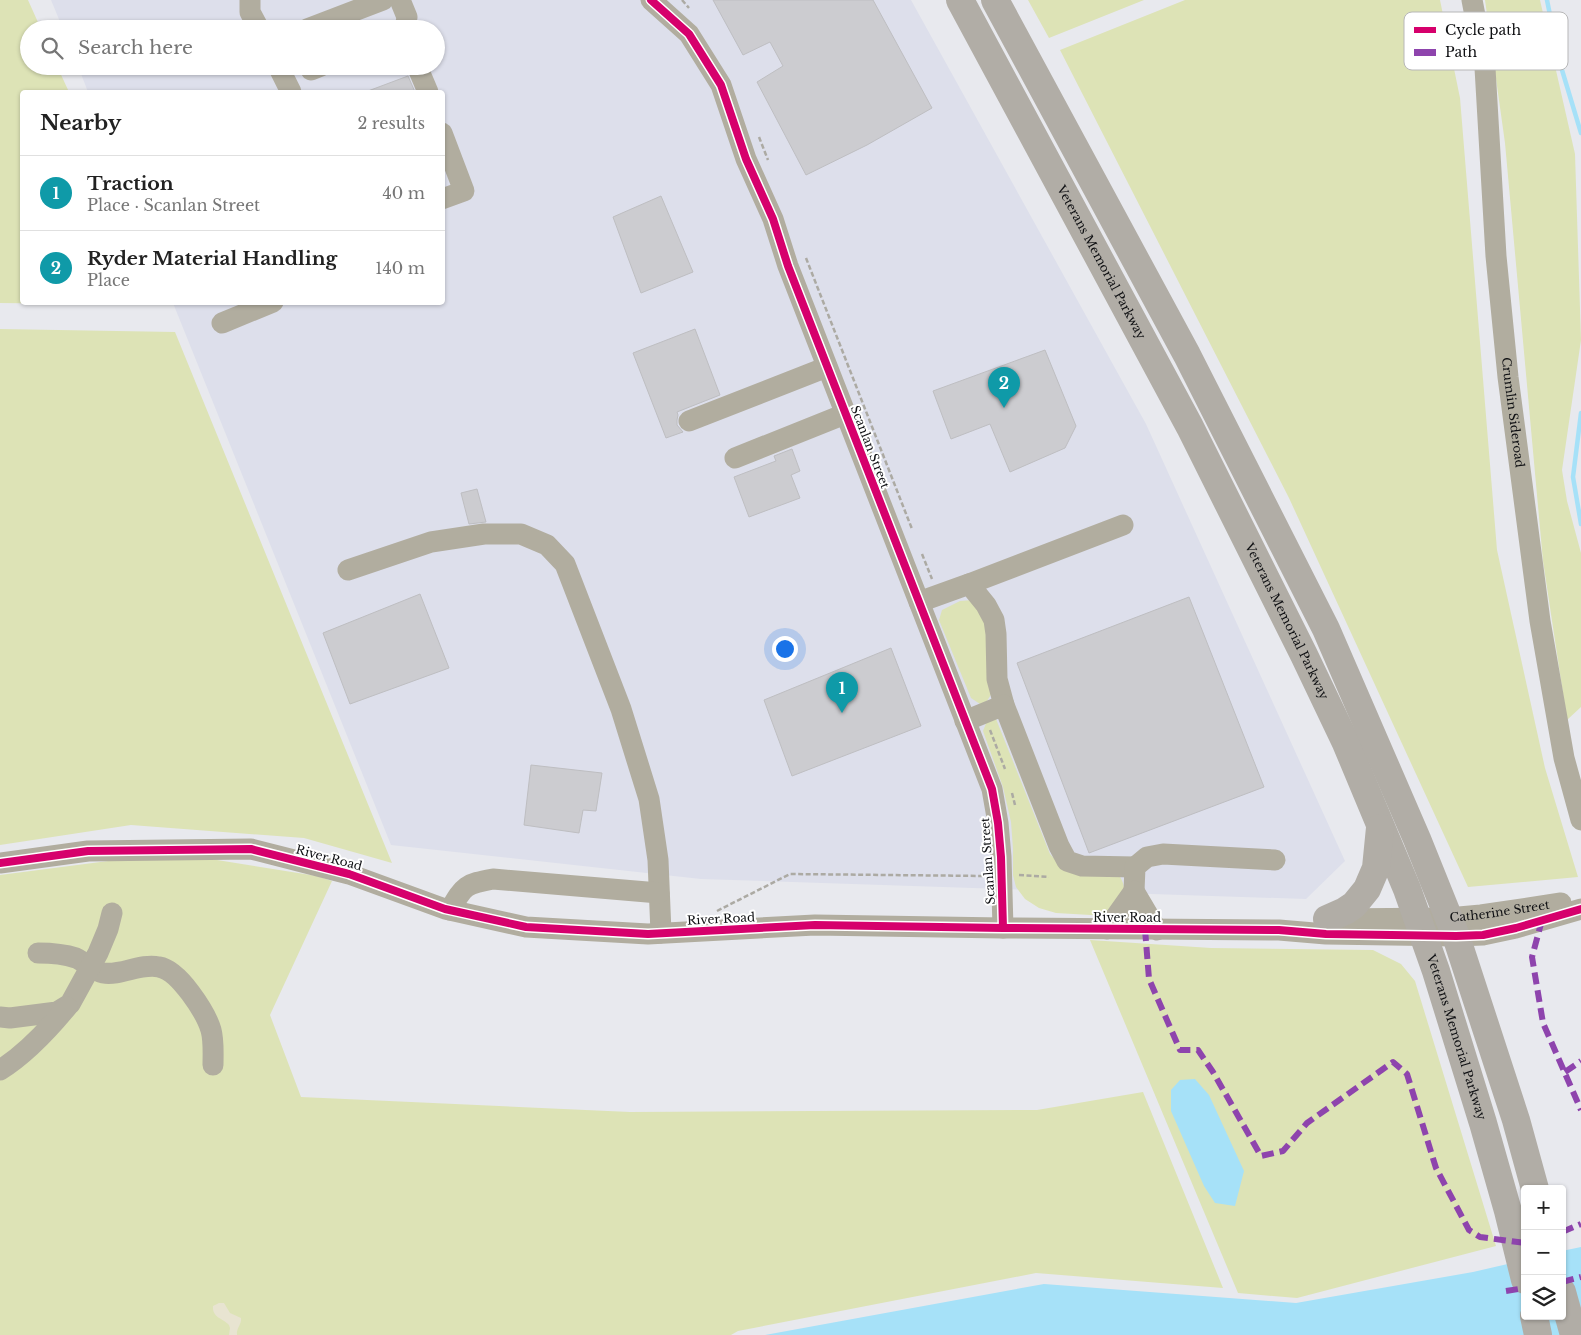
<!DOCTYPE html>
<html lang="en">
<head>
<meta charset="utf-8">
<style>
	:root { --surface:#fff; --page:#f2f2f2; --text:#222; --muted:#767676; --line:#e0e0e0; --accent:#5b5c60 }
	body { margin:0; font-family:"Libre Baskerville",serif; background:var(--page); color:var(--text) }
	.controls { position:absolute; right:15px; bottom:15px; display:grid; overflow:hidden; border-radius:5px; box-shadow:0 1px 4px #0004 }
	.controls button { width:45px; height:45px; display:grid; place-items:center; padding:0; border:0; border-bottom:1px solid var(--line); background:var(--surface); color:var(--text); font:25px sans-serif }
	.you { position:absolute; left:784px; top:648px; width:18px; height:18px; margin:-12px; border:4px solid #fff; border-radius:50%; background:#1a73e8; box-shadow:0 0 0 8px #1a73e833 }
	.badge { display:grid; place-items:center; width:32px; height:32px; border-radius:50%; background:var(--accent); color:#fff; font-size:16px; font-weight:700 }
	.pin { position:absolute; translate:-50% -41px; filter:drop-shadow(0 1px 2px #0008) }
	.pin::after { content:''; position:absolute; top:26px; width:18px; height:15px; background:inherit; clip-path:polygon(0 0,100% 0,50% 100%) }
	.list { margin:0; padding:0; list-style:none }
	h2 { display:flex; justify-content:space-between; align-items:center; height:65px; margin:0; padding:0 20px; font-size:21px }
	h2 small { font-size:16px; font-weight:400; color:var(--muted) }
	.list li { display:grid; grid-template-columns:32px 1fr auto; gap:15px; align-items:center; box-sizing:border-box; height:75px; padding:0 20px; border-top:1px solid var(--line) }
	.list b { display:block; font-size:19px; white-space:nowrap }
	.list p { margin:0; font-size:16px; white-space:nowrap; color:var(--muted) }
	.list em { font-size:16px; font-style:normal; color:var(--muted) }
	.icon { flex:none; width:28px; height:28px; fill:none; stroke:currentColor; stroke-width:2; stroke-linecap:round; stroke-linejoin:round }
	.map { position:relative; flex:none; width:1581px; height:1335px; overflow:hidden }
	.search { position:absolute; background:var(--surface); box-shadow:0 1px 4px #0004; left:20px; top:20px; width:425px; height:55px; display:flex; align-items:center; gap:12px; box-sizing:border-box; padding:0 18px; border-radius:28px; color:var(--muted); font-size:19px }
	.panel { position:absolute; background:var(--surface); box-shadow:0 1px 4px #0004; left:20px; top:90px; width:425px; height:215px; border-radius:5px }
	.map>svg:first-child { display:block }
	.built { fill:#dddfeb }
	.green { fill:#dde3b6 }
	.sand { fill:#e8e4d1 }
	.water { fill:#a6e1f8 }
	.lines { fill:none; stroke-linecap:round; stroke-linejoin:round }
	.stream { stroke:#a6e1f8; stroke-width:4.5 }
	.building { fill:#ccccd0; stroke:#bebec1 }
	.path { stroke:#acaaa3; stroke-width:2.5; stroke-dasharray:5 2.5; stroke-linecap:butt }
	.minor { stroke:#b1ad9f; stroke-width:21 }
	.highway { stroke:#b1ada6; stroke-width:28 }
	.quiet { stroke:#8e44ad; stroke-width:6; stroke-dasharray:12 6; stroke-linecap:butt }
	.cycleway-casing { stroke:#fff; stroke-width:11 }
	.cycleway { stroke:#d6006c; stroke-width:8 }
	.labels { text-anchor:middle; stroke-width:4; stroke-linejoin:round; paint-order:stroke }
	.street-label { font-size:12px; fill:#0f1013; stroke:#fff }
	.key { fill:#fff; stroke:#b7b7b8; stroke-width:1 }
	.key-label { font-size:14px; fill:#0f1013 }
</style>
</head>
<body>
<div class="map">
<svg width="1581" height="1335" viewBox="0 0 1581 1335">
	<rect width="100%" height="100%" fill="#e8e9ee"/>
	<path class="built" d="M51,0H911L1146,424L1345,861L1306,899L701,879L391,845L173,303L442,302V92H88L78,66H436V29H63Z"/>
	<path class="green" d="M0,0H28L41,29H29V66H57L69,92H22V302H161L162,305L0,303Z
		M1028,0H1144L1049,38Z
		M1185,0H1440L1460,98L1497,550L1545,768L1578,877L1468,887L1289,498L1060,50Z
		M1485,0H1540L1575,154L1581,340L1562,470L1567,501L1581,553V707L1567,720L1543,561L1505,143Z
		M0,329L175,332L392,863L304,838L131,825L0,845Z
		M973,600L984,610L992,693L987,701L980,704L971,698L939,620L942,610L960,601Z
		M996,719L1050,854L1061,866L1119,875C1131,894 1120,902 1108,916L1056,913L1039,908L1025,899L1016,887L1013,875V849L1011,822L1003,787L983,731L987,721Z
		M139,857L217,860L317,876L332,881L270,1015L301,1097L630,1112L1037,1110L1143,1092L1223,1288L1036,1273L738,1331L731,1335H0V875Z
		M1090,940L1211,948L1373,950L1401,964L1415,981L1496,1246L1297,1298L1238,1293Z"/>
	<path class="sand" d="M219,1303H224L230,1313L241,1318C242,1324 236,1328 237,1335H229L230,1328L229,1325C223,1318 212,1318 213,1306Z"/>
	<path class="water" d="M1195,1079L1209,1095L1244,1171L1235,1206L1215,1203L1204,1186L1171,1111V1090L1180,1080Z
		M1581,1247V1335H765L1044,1284L1296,1303L1473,1272L1525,1260V1316H1562V1251Z"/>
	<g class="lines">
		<path class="stream" d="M1547,0L1559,60L1581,133
			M1581,413L1573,477L1581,524"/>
	</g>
	<path class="building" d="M713,0H873L932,108L867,145L806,175L757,82L783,66L770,42L743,55Z
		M408,76L415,92H368V91Z
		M661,196L693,272L641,293L613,217Z
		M695,329L720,395L677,412L678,415L677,420V425L683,432L666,438L633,353Z
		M1045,350L1076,426L1065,448L1010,472L990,424L951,439L933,391Z
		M792,449L800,471L791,475L800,498L749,517L734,477L776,461L774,456Z
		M477,489L486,522L469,524L461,493Z
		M420,594L449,668L350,704L323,633Z
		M1189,597L1264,787L1089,853L1017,663Z
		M891,648L921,726L792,776L764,700Z
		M531,765L602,773L596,811L583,810L579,833L524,825Z"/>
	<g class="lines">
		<path class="path" d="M682,0L689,8
			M759,137L768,160
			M806,258L912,529
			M922,554L932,579
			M990,730L1005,769
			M1012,793L1015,805
			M1019,875L1049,877
			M717,911L790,874L985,876"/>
		<g class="minor">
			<path d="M250,0V12L259,29"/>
			<path d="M400,0L407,17L405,29"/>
			<path d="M651,0L689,34L721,85L746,159L773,219L788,266L992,789L998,823L1001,857L1003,928"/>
			<path id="s1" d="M1472,0L1485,68L1496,256L1508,377L1540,621L1564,758L1581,820"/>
			<path d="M307,29L383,0"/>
			<path d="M278,66L291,92"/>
			<path d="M309,66L311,70L321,66"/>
			<path d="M417,66L428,92"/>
			<path d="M442,133L464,191L442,199"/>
			<path d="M222,323L273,302"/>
			<path d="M689,421L827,367"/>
			<path d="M735,458L845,414"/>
			<path d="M348,570L431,542L484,534H521L547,545L565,564L621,709L649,799L658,860L661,933"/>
			<path d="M969,584L1123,525"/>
			<path d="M919,602L969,584L986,605L994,620L996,634L997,679L1004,705"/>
			<path d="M965,721L1004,705L1059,846L1067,861L1082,866L1135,867"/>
			<path d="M0,863L88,851L251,849L349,874L445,909L526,927L648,934L815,925L1003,928L1279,930L1326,934L1456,936L1483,935L1516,928L1581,909"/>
			<path d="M1134,891L1135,867L1147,857L1163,854L1275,860"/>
			<path d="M450,910C464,885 466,884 493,879L659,893"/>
			<path id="s2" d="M1331,919L1448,918L1481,915L1561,903"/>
			<path d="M1107,929L1134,891L1157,930"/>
			<path d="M38,953C51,953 64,954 76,958C85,962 93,971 103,973C121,976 140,963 159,967C179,970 206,1013 211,1030C214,1041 213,1054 213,1065"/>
			<path d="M0,1017L10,1018L57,1012L70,1004L98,953L108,929L112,913"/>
			<path d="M0,1070C26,1054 48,1030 67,1007"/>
		</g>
		<g class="highway">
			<path id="s3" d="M960,0L1190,427L1304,655L1346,743L1407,889L1436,971L1483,1123L1508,1211L1525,1280"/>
			<path d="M995,0L1187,355L1326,629L1417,839L1456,936L1516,1120L1535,1189"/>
			<path d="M1327,919L1345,911L1354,905L1367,889L1376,868L1380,828"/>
			<path d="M1562,1292L1574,1335"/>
			<path d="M1534,1316L1538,1335"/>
		</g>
		<path class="quiet" d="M1542,920L1532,957L1543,1023L1581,1110
			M1145,929L1149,979L1180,1050H1198L1213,1072L1261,1156L1283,1151L1307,1123L1393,1062L1407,1074L1436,1168L1469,1230L1480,1237L1525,1243
			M1565,1072L1581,1061
			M1562,1232L1581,1224
			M1562,1282L1581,1277
			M1506,1291L1525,1288"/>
		<g class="cycleway-casing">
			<path id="cycleway" d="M651,0L689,34L721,85L746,159L773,219L788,266L992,789L998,823L1001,857L1003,928
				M0,863L88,851L251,849L349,874L445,909L526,927L648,934L815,925L1003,928L1279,930L1326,934L1456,936L1483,935L1516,928L1581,909"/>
		</g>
		<use href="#cycleway" class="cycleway"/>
	</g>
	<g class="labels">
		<g class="street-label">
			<text dy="4" stroke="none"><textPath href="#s3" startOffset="298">Veterans Memorial Parkway</textPath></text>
			<text dy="4" stroke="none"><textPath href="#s1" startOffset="415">Crumlin Sideroad</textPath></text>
			<text transform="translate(870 447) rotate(69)" y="4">Scanlan Street</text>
			<text dy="4" stroke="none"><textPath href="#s3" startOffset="702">Veterans Memorial Parkway</textPath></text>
			<text transform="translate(329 858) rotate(15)" y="4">River Road</text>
			<text transform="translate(988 861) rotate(-94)" y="4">Scanlan Street</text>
			<text dy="4" stroke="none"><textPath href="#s2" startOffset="169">Catherine Street</textPath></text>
			<text x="1127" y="922">River Road</text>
			<text transform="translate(721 919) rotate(-3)" y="4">River Road</text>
			<text dy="4" stroke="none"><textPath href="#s3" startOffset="1152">Veterans Memorial Parkway</textPath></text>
		</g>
	</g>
	<rect x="1404" y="12" width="164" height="58" rx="8" class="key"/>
	<rect x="1414" y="27" width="22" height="6" fill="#d6006c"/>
	<rect x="1414" y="49" width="22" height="7" fill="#8e44ad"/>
	<g class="key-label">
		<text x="1445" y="35">Cycle path</text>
		<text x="1445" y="57">Path</text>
	</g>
</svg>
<div class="controls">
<button>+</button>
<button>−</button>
<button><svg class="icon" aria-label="layers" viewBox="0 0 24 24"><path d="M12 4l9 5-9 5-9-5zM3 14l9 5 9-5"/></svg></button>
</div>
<div class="you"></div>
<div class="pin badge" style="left:842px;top:713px;background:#0f9aa8">1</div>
<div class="pin badge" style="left:1004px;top:408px;background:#0f9aa8">2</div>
<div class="search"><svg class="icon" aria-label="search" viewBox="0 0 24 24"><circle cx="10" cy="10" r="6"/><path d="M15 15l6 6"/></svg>Search here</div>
<section class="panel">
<h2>Nearby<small>2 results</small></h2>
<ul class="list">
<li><span class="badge" style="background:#0f9aa8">1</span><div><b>Traction</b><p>Place · Scanlan Street</p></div><em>40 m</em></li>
<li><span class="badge" style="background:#0f9aa8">2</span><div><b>Ryder Material Handling</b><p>Place</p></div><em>140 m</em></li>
</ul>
</section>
</div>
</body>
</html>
